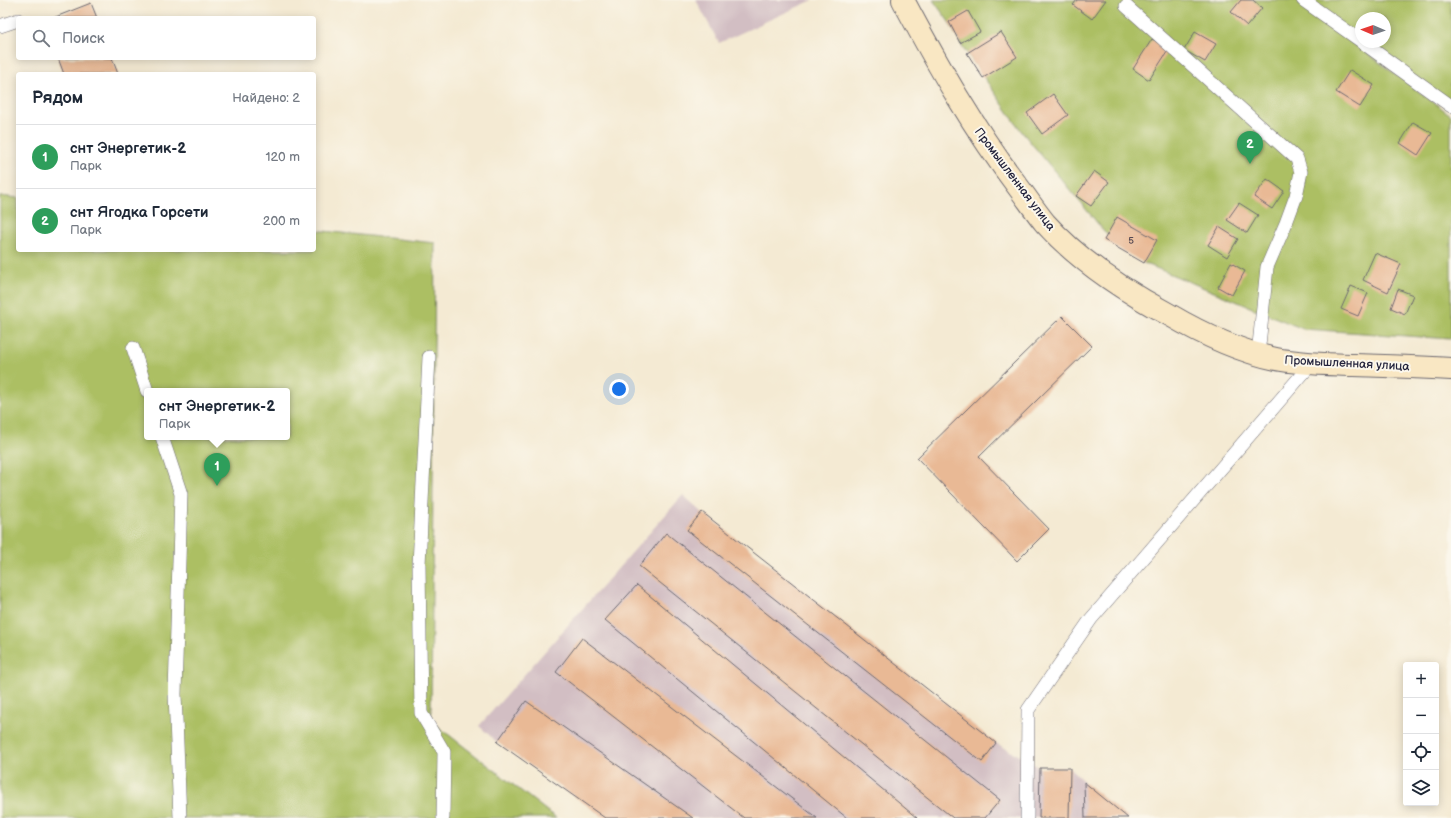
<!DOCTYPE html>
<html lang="ru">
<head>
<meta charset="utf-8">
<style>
	:root { --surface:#fff; --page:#f2f2f3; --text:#1f2937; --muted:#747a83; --line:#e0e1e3; --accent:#2563eb }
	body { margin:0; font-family:"Balsamiq Sans",sans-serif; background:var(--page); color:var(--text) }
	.controls { position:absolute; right:12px; bottom:12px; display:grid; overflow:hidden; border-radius:4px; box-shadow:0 2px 10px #0003 }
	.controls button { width:36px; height:36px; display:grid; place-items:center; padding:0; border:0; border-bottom:1px solid var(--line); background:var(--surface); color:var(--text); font:20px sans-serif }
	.compass { position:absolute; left:1355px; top:12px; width:36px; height:36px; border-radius:50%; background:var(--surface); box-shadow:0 2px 10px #0003; rotate:272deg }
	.you { position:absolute; left:619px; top:389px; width:14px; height:14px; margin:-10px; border:3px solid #fff; border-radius:50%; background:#1a73e8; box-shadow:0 0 0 6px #1a73e833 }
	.badge { display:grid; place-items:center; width:26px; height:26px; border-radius:50%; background:var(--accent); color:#fff; font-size:13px; font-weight:700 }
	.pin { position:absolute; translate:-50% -33px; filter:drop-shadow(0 1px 2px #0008) }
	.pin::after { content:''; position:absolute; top:21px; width:14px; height:12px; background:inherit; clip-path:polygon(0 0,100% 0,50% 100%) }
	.popup { position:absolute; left:144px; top:388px; width:146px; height:52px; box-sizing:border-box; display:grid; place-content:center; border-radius:4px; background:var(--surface); filter:drop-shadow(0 1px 3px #0005); font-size:13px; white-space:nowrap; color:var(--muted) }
	.popup b { font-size:15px; color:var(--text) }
	.popup::after { content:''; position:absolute; left:50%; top:100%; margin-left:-8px; border:8px solid transparent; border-top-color:var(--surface) }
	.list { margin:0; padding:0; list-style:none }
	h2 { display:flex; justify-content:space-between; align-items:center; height:52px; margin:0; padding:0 16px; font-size:17px }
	h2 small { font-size:13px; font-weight:400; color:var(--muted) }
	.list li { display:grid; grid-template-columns:26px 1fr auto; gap:12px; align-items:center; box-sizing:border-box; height:64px; padding:0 16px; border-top:1px solid var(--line) }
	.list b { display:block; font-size:15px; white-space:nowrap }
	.list p { margin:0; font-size:13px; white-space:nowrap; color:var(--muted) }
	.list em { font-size:13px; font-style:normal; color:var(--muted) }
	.icon { flex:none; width:22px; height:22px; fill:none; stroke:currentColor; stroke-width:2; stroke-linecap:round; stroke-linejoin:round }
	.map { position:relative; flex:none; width:1451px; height:818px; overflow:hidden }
	.search { position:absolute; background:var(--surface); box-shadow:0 2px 10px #0003; left:16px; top:16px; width:300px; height:44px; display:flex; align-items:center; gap:10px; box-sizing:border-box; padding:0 14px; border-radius:4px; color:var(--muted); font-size:15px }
	.panel { position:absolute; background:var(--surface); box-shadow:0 2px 10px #0003; left:16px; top:72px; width:300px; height:180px; border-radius:4px }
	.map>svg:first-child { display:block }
	.industrial { fill:#d2bec3 }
	.green { fill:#acbf63; stroke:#67704f; fill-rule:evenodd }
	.building { fill:#e9b995 }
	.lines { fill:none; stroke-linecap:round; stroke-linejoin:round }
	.lane-casing { stroke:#6c6870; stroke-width:14 }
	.secondary-casing { stroke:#6c6870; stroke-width:24 }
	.lane { stroke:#fff; stroke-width:13 }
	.secondary { stroke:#f9e7c3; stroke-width:22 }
	.labels { text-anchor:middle; stroke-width:4; stroke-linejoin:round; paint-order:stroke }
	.number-label { font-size:10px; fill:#544852 }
	.street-label { font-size:12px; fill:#22223b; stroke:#fbf7ec }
</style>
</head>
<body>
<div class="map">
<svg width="1451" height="818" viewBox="0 0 1451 818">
	<rect width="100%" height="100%" fill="#fbf7ec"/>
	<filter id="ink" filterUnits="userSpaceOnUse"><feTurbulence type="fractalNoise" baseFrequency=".025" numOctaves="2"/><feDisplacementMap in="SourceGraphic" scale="8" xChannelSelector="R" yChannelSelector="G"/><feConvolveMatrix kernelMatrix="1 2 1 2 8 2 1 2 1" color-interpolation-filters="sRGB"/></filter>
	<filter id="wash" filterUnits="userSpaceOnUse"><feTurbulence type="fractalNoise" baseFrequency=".012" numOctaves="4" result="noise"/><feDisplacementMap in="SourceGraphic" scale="16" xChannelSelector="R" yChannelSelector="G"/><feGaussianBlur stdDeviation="0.9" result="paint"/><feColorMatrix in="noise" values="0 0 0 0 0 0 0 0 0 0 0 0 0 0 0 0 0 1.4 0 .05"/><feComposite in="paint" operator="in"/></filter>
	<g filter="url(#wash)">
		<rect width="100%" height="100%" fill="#f4ead3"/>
		<path class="industrial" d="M696,0H813L719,43Z
			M683,495L702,512L996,743L1040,768H1070L1084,782L1128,818H605L497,742L479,726Z"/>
		<path class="green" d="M933,0H1451V110L1335,30L1451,115V339L1303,329L1144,263L1104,231L1022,132L960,43L949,22ZM1361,18H1385V42H1361Z
			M0,196L18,198V250H314V230L435,243L431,721L556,818H0ZM147,391H287V437H147Z"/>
		<g id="blocks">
			<path class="building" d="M1077,0H1106L1092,19L1073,5Z
				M1241,0H1253L1262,8L1247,26L1231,12Z
				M91,3L97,18H53Z
				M968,11L980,32L960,43L949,22Z
				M1001,32L1017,57L983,78L967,53Z
				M1195,32L1216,44L1205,62L1184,50Z
				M1152,39L1169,49L1149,80L1133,69Z
				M58,58H112L118,74H64Z
				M1350,70L1374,85L1360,107L1336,92Z
				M1053,94L1068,115L1042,134L1027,113Z
				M1413,122L1432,133L1418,155L1400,143Z
				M1094,171L1109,182L1091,206L1076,196Z
				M1267,179L1284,191L1272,209L1254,197Z
				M1239,203L1258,215L1247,233L1227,220Z
				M1117,217L1157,240L1144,263L1104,240Z
				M1219,227L1238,239L1227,257L1208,245Z
				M1375,253L1401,264L1388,292L1363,280Z
				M1231,263L1245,271L1232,295L1218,287Z
				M1351,286L1368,293L1358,316L1341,309Z
				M1398,289L1413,295L1405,314L1391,308Z
				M1062,316L1092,346L979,457L1049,529L1017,561L917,458Z
				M702,512L996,743L982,762L687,530Z
				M666,533L1000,800L985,818H953L639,566Z
				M637,585L917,818H847L605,620Z
				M582,638L817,818H744L556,672Z
				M526,701L693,818H605L497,742Z
				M1040,768H1070L1069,818H1039Z
				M1084,782L1128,818H1085Z"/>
		</g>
	</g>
	<g filter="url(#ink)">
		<use href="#blocks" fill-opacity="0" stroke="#6c6870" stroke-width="1"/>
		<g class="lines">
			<g class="lane-casing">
				<path id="lane" d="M1303,0L1361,41
					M1126,6L1297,159L1301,172L1296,196L1286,223L1267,267L1258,355
					M0,26L18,20
					M1362,42L1451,106
					M133,348L147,391
					M429,357L419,565L421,713L444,752L443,818
					M162,437L181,494L175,694L180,818
					M1027,818L1028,710L1091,619L1312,363"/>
			</g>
			<g class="secondary-casing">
				<path id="secondary" d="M903,0C938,66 974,129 1019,188C1028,200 1036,212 1045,223C1079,261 1123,290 1168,314C1202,334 1237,351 1276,359C1301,364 1326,364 1351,365C1384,366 1418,367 1451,369"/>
			</g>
			<use href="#lane" class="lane"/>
			<use href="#secondary" class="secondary"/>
		</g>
	</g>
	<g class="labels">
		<g class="number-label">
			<text x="1131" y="244">5</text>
		</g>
		<g class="street-label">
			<text transform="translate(1015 179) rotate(53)" y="4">Промышленная улица</text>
			<text transform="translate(1347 363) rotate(3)" y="4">Промышленная улица</text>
		</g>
	</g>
</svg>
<div class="controls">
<button>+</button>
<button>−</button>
<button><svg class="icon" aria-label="locate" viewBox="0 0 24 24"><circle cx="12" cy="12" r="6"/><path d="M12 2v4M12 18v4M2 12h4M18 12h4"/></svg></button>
<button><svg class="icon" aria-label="layers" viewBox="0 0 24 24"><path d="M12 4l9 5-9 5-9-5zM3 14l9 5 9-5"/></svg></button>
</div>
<svg class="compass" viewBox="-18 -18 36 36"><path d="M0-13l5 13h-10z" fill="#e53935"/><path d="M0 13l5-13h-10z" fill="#747a83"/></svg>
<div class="you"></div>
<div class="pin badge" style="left:217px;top:486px;background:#2e9e5b">1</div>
<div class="popup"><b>снт Энергетик-2</b>Парк</div>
<div class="pin badge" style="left:1250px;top:164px;background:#2e9e5b">2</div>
<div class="search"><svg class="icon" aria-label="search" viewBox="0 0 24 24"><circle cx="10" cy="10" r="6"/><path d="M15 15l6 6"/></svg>Поиск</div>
<section class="panel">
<h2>Рядом<small>Найдено: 2</small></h2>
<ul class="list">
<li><span class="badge" style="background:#2e9e5b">1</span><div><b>снт Энергетик-2</b><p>Парк</p></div><em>120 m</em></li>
<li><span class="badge" style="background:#2e9e5b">2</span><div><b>снт Ягодка Горсети</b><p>Парк</p></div><em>200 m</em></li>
</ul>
</section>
</div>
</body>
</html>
